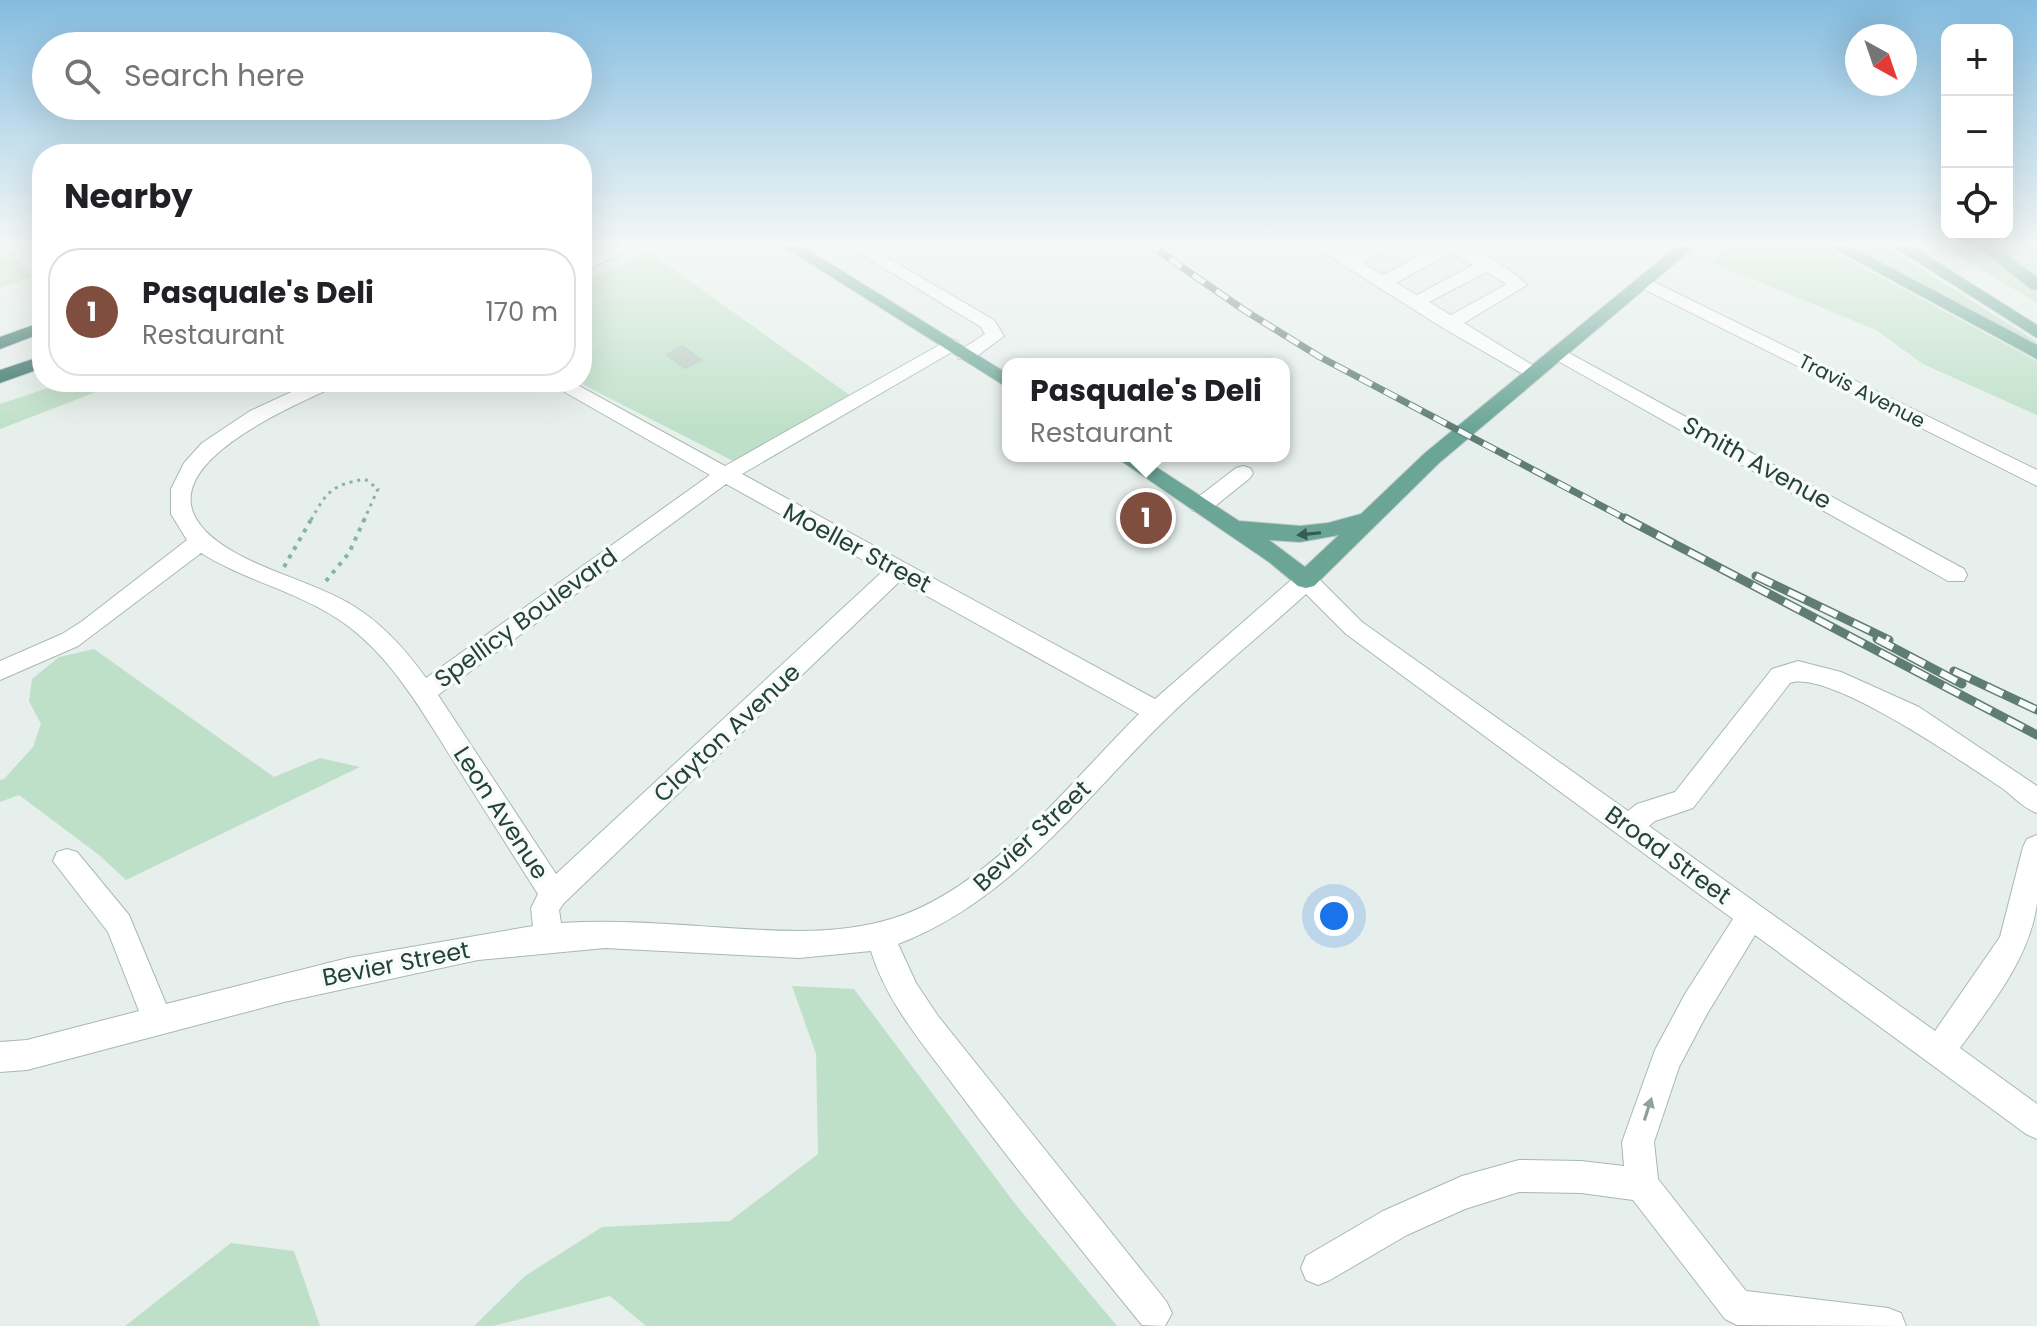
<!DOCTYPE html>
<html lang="en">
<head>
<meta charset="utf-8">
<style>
	:root { --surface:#fff; --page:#f2f2f2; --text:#202124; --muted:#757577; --line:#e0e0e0; --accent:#7f4e3f }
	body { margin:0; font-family:Poppins,sans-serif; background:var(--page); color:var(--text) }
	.controls { position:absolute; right:24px; top:24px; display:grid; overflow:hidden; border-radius:16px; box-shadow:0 8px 32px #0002 }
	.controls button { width:72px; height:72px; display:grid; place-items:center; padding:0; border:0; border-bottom:2px solid var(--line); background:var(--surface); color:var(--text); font:40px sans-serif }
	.compass { position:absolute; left:1845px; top:24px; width:72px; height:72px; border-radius:50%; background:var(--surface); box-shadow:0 8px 32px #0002; rotate:140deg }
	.you { position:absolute; left:1334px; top:916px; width:28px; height:28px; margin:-20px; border:6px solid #fff; border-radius:50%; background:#1a73e8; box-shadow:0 0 0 12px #1a73e833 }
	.badge { display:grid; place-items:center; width:52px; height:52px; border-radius:50%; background:var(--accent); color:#fff; font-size:26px; font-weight:700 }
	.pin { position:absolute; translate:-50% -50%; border:4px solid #fff; box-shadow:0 2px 8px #0006 }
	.popup { position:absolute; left:1002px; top:358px; width:288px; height:104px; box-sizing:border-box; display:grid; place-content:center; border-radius:16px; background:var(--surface); filter:drop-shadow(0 2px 6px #0005); font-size:26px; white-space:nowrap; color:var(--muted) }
	.popup b { font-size:30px; color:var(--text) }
	.popup::after { content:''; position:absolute; left:50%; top:100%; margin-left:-16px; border:16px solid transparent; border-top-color:var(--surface) }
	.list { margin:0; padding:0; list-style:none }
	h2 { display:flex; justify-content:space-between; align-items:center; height:104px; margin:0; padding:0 32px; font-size:34px }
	h2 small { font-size:26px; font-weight:400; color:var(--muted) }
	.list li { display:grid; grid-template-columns:52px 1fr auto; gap:24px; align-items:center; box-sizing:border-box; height:128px; margin:0 16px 16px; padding:0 16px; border:2px solid var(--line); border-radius:32px }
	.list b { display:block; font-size:30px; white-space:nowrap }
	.list p { margin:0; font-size:26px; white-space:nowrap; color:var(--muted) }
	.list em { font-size:26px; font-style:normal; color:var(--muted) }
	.icon { flex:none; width:44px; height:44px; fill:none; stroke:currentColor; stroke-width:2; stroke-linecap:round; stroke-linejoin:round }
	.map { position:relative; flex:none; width:2037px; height:1326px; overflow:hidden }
	.search { position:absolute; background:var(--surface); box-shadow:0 8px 32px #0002; left:32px; top:32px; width:560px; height:88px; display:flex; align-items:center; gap:20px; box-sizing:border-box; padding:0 28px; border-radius:44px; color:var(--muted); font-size:30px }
	.panel { position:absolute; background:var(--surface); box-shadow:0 8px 32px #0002; left:32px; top:144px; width:560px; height:248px; border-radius:32px }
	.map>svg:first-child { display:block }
	.green { fill:#bfe0c8 }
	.building { fill:#bbcac4; stroke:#b8c9c2; stroke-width:2 }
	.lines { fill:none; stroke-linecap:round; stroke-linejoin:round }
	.minor-casing { stroke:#a8b8b2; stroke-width:2 }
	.major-casing { stroke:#c2cac8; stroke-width:2 }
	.highway-casing { stroke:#c2cac8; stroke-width:2 }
	.path-far1 { stroke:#86b3a5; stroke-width:3; stroke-dasharray:3 5; stroke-linecap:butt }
	.path { stroke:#86b3a5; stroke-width:4; stroke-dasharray:4 6; stroke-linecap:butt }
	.minor { fill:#fff; fill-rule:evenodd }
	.major { fill:#6aa596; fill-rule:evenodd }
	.highway { fill:#2f6f62; fill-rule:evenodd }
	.rail-far1-casing { stroke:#5f7d75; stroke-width:7 }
	.rail-casing { stroke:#5f7d75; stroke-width:9 }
	.rail-far1 { stroke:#f7fbf9; stroke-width:5; stroke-dasharray:14; stroke-linecap:butt }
	.rail { stroke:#f7fbf9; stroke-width:6; stroke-dasharray:18; stroke-linecap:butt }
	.oneway { fill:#365b51 }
	.oneway2 { fill:#92a09c }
	.labels { text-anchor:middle; stroke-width:7; stroke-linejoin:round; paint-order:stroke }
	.far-street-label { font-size:20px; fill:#24423a; stroke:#f7fbf9 }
	.street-label { font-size:24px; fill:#24423a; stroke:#f7fbf9 }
</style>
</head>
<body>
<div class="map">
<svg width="2037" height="1326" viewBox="0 0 2037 1326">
	<rect width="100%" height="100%" fill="#e6efeb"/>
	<path class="green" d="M0,243H4L31,277L0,288Z
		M1731,243H1817L2037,361V415L1923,364L1876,330L1711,262Z
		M1842,243H1880L2037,342V348Z
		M1937,243H1972L2037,292V303Z
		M1992,243H2037V276Z
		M649,252L855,399L741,465L578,382H582V282Z
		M66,382H122L0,429V404Z
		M94,649L274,777L320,758L360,767L126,880L99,855L19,795L0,802V780L4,779L33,747L41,724L29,701L32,679L59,657Z
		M792,986L854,989L1016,1205L1117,1326H646L610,1296L493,1326H474L525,1276L602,1227L730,1221L818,1154L816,1054Z
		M231,1243L294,1251L320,1326H125Z"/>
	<path class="building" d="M683,346L701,360L685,368L667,355Z"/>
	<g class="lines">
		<g class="minor-casing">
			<path id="minor" d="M624,243H645L582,272V261Z
				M807,243H828L807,256H795L793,252Z
				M843,243H862L994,320L1004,336L973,359H959L957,355L959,351L985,334L981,327Z
				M1309,243H1328L1351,256L1378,243H1398L1363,263L1383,275L1438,246L1436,243C1442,243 1450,241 1455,243C1471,246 1517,272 1527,285L1464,323L1545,373L1535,379L1528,377L1443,328ZM1450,253L1473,265L1417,295L1396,283ZM1486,272L1507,284L1451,315L1429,302Z
				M1644,277L2037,470V486L1638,286L1635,282Z
				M950,339L957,341L959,345L957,349L742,474L1155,699L1298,574L1306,572L1314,574L1362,622L1628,811L1637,804L1675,792L1772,669L1798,661L1841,672L1919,707L2037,786V813C2023,808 2014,797 2002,788C1965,764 1829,669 1790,683L1693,808L1655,821L1649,826L1935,1031L2000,937L2023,847L2027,839L2037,835C2037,857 2037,881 2037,903C2030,958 1991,1005 1960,1048L2037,1104V1139L2026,1134L1755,935L1707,1014L1679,1067L1654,1142L1658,1179L1746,1291L1888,1308L1901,1313L1906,1326L1737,1325L1725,1319L1633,1200L1581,1193L1519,1192L1465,1209L1407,1235L1330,1280L1318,1285L1306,1280L1301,1268L1306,1256L1383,1211L1462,1176L1519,1160L1581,1161L1624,1166L1622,1142L1655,1050L1685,994L1733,919L1346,634L1306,594C1260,636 1210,676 1165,720C1081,802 1012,900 898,944L916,983L938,1016L1166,1301L1172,1313L1165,1326L1142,1325C1079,1248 1017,1170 957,1090C925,1046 887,1004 871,951L799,958L605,948L478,960L284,1002L27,1070L0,1072V1042L27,1040L139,1011L108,932L53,861L57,852L67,849L77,852L129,915L166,1004L348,958L533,926L531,908L538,894C511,851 483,808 456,765C423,713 391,654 338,619C296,591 244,580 201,553L78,646L0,680V661L62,634L81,622L187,540L171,514V489L184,463L202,443L250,411L313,382H339L336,386C277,413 113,483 234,552C272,574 315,583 352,605C382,623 406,650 426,678L710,475L547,382H572L725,466ZM726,484L883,571L556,874L438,695ZM900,581L1139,714C1068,784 991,887 894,918C863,928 829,931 797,931C718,930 640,918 561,923L559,910L564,903Z
				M1558,347L1964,569L1967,575L1964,581H1948L1551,357L1549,353L1551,349Z
				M1243,466L1250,468L1253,473L1250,478L1209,511H1193L1190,506L1193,501L1236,468Z"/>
		</g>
		<g class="major-casing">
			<path id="major" d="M778,243H797L1008,374V388Z
				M1681,243H1699L1439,463L1314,586L1306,588L1298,586L1269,562L1114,456H1139L1239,521L1300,526L1328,523L1361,514L1425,453ZM1339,535L1305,567L1269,540L1300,542Z
				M1824,243H1844L2037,345V359Z
				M1888,243H1907L2037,325V338Z
				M1973,243H1991L2037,277V290L2031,289Z"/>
		</g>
		<g class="highway-casing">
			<path id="highway" d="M42,322V333L0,349V337Z
				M42,356V368L0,383V370Z"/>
		</g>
		<path class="path-far1" d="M311,520C327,491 332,485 365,479L378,489L364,520"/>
		<path class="path" d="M284,567L312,518
			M326,581L349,553L365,518"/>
		<use href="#minor" class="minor"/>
		<use href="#major" class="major"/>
		<use href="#highway" class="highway"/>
		<g class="rail-far1-casing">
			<path id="rail-far1" d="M1147,243L1244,310L1320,357L1628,520"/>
		</g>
		<g class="rail-casing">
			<path id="rail" d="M1625,518L2037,735
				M1756,576L1889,640
				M1877,639L1962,684
				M1954,671L2037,710"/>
		</g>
		<use href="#rail-far1" class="rail-far1"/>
		<use href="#rail" class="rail"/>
	</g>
	<defs><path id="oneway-solid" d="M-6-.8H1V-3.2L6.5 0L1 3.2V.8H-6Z" transform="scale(2)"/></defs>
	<use class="oneway" href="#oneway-solid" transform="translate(1309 534) rotate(174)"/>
	<use class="oneway2" href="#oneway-solid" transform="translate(1648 1109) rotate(-72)"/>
	<linearGradient id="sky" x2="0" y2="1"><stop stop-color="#84bce0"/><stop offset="0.57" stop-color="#f4f8f6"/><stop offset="1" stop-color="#f4f8f6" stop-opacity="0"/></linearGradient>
	<rect width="2037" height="428" fill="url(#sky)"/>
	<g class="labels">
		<g class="far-street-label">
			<text transform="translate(1862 391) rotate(27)" y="7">Travis Avenue</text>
		</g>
		<g class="street-label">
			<text transform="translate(1757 463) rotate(29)" y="8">Smith Avenue</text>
			<text transform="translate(857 548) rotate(28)" y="8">Moeller Street</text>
			<text transform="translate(526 618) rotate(-36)" y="8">Spellicy Boulevard</text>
			<text transform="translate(727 733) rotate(-43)" y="8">Clayton Avenue</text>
			<text transform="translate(501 813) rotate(57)" y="8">Leon Avenue</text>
			<text transform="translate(1032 836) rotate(-43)" y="8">Bevier Street</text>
			<text transform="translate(1668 855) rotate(36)" y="8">Broad Street</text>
			<text transform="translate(396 964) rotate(-11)" y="8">Bevier Street</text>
		</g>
	</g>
</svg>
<div class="controls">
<button>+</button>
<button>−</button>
<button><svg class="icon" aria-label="locate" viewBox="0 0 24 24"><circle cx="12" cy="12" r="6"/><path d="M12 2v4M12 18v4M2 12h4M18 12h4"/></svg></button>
</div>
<svg class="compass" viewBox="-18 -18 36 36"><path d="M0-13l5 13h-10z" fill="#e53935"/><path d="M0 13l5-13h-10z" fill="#757577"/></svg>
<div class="you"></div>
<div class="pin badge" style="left:1146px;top:518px">1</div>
<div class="popup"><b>Pasquale's Deli</b>Restaurant</div>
<div class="search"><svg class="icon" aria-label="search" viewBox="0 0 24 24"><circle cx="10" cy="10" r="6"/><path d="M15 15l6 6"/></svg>Search here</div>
<section class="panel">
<h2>Nearby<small></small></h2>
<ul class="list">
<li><span class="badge">1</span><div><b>Pasquale's Deli</b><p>Restaurant</p></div><em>170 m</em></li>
</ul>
</section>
</div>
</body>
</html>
